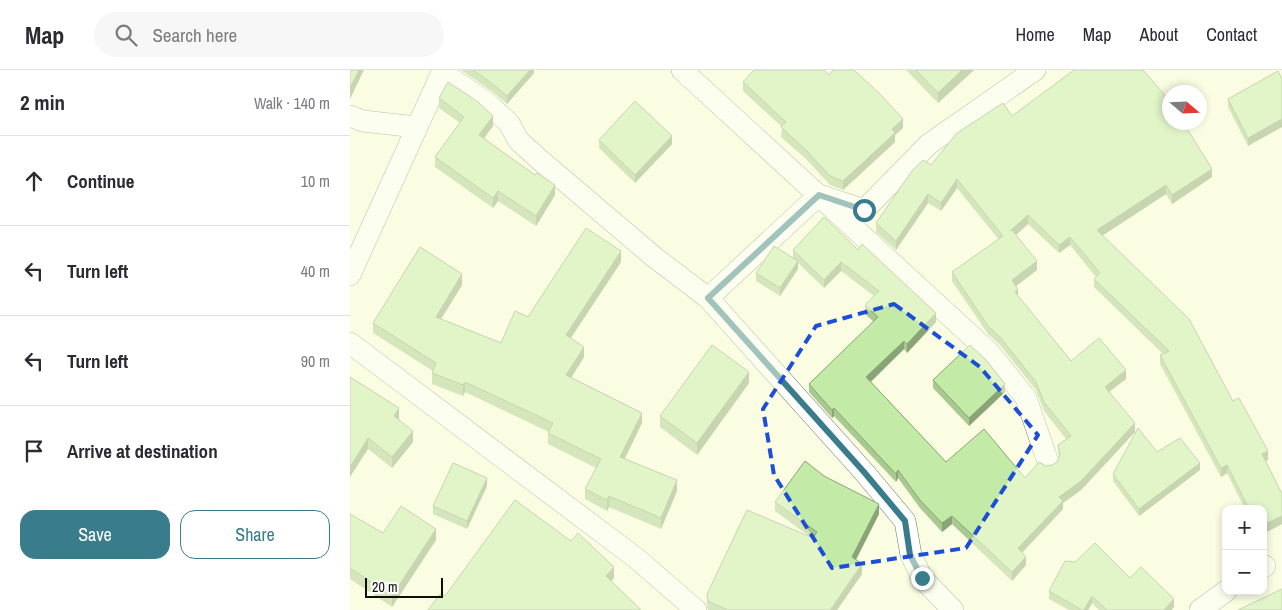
<!DOCTYPE html>
<html lang="en">
<head>
<meta charset="utf-8">
<style>
	:root { --surface:#fff; --page:#f7f7f7; --text:#2b2b33; --muted:#7c7c81; --line:#e1e1e2; --accent:#397d8c }
	body { margin:0; font-family:"Archivo Narrow",sans-serif; background:var(--page); color:var(--text) }
	.controls { position:absolute; right:15px; bottom:15px; display:grid; overflow:hidden; border-radius:10px; box-shadow:0 2px 8px #0003 }
	.controls button { width:45px; height:45px; display:grid; place-items:center; padding:0; border:0; border-bottom:1px solid var(--line); background:var(--surface); color:var(--text); font:25px sans-serif }
	.compass { position:absolute; left:812px; top:15px; width:45px; height:45px; border-radius:50%; background:var(--surface); box-shadow:0 2px 8px #0003; rotate:109deg }
	.scale { position:absolute; left:15px; bottom:12px; width:78px; box-sizing:border-box; padding-left:5px; border:2px solid #0d0e05; border-top:0; font-size:14px; line-height:18px; white-space:nowrap; color:#0d0e05; -webkit-text-stroke:4px #fff; paint-order:stroke }
	.stop { position:absolute; width:15px; height:15px; margin:-11px; border:4px solid #397d8c; border-radius:50%; background:#fff }
	.stop.end { background:#397d8c; border-color:#fff; box-shadow:0 1px 5px #0008 }
	.list { margin:0; padding:0; list-style:none }
	h2 { display:flex; justify-content:space-between; align-items:center; height:65px; margin:0; padding:0 20px; font-size:21px }
	h2 small { font-size:16px; font-weight:400; color:var(--muted) }
	.list li { display:grid; grid-template-columns:32px 1fr auto; gap:15px; align-items:center; box-sizing:border-box; height:90px; padding:0 20px; border-top:1px solid var(--line) }
	.list b { display:block; font-size:19px; white-space:nowrap }
	.list em { font-size:16px; font-style:normal; color:var(--muted) }
	.actions { display:flex; gap:10px; padding:15px 20px }
	.actions a { flex:1; padding:11px 0; border:1px solid var(--accent); border-radius:15px; text-align:center; font-size:18px; color:var(--accent) }
	.actions .main { background:var(--accent); color:#fff }
	.icon { flex:none; width:28px; height:28px; fill:none; stroke:currentColor; stroke-width:2; stroke-linecap:round; stroke-linejoin:round }
	.map { position:relative; flex:none; width:932px; height:540px; overflow:hidden }
	header { display:flex; align-items:center; gap:30px; box-sizing:border-box; height:70px; padding:0 25px; background:var(--surface); border-bottom:1px solid var(--line) }
	header strong { font-size:24px }
	nav { display:flex; gap:28px; margin-inline-start:auto; font-size:18px }
	.search { width:350px; height:45px; background:var(--page); display:flex; align-items:center; gap:12px; box-sizing:border-box; padding:0 18px; border-radius:28px; color:var(--muted); font-size:19px }
	main { display:flex }
	aside { flex:1; background:var(--surface) }
	.map>svg:first-child { display:block }
	.lines { fill:none; stroke-linecap:round; stroke-linejoin:round }
	.street-casing { stroke:#767961; stroke-width:22 }
	.street { stroke:#fff; stroke-width:21 }
	.wall { fill:#a9c990 }
	.shaded-wall { fill:#89a476 }
	.building { fill:#c4eaa8; stroke:#89a476 }
	.route { stroke:#397d8c; stroke-width:6 }
	.marked { fill:none; stroke:#1d4ed8; stroke-width:4; stroke-dasharray:10 6; stroke-linejoin:round }
</style>
</head>
<body>
<header>
<strong>Map</strong>
<div class="search"><svg class="icon" aria-label="search" viewBox="0 0 24 24"><circle cx="10" cy="10" r="6"/><path d="M15 15l6 6"/></svg>Search here</div>
<nav><a>Home</a><a>Map</a><a>About</a><a>Contact</a></nav>
</header>
<main>
<aside>
<h2>2 min<small>Walk · 140 m</small></h2>
<ul class="list">
<li><svg class="icon" aria-label="ahead" viewBox="0 0 24 24"><path d="M12 20V5M6 11l6-6 6 6"/></svg><div><b>Continue</b></div><em>10 m</em></li>
<li><svg class="icon" aria-label="left" viewBox="0 0 24 24"><path d="M17 20v-9H6M10 6l-5 5 5 5"/></svg><div><b>Turn left</b></div><em>40 m</em></li>
<li><svg class="icon" aria-label="left" viewBox="0 0 24 24"><path d="M17 20v-9H6M10 6l-5 5 5 5"/></svg><div><b>Turn left</b></div><em>90 m</em></li>
<li><svg class="icon" aria-label="arrive" viewBox="0 0 24 24"><path d="M6 21V4h12l-3 4 3 4H6"/></svg><div><b>Arrive at destination</b></div></li>
</ul>
<div class="actions"><a class="main">Save</a><a>Share</a></div>
</aside>
<div class="map">
<svg width="932" height="540" viewBox="0 0 932 540">
	<rect width="100%" height="100%" fill="#fafde2"/>
	<g class="lines">
		<g class="street-casing">
			<path id="street" d="M332,0L640,283L676,328L698,392
				M92,2L136,32L159,53L168,70L190,90L304,187L358,228L514,402L555,451L561,485L572,508L603,540
				M0,46L13,51L66,57
				M0,205L93,0
				M358,228L469,125L514,140L579,74L685,0
				M0,273L286,488L346,540
				M913,497L915,496
				M850,540L876,521"/>
		</g>
		<use href="#street" class="street"/>
	</g>
	<path class="wall" d="M111,0H184V3L157,34L143,22Z
		M556,0H624L588,33Z
		M928,1L898,76L878,37V29Z
		M479,5L553,58L545,65V72L493,120L480,115L456,89L431,67L432,57L393,21V12Z
		M89,28L143,56L134,68L205,125L186,156L148,131L143,138L85,97V87L110,53L89,38Z
		M662,46L862,107L822,134L816,124L752,166L883,331L918,390L916,391L932,424V454L913,464V439H895L877,403L871,407L810,294V285L813,284L744,217V209L746,207L720,175L709,183L678,154L666,165L687,200L666,216L668,227L721,291L776,309L759,322L785,362L731,420L713,433V439L672,482L676,495L662,511L602,454L592,462L570,438L548,408L546,412L484,346L482,348L459,322V314L524,252L515,244V235L524,226L491,201L474,218L448,193V199L430,226L406,211V203L443,188V180H508L586,252L557,283L554,279L521,312L596,392L675,408L696,396L702,395L707,392L709,388L708,375L716,369L694,341L686,320L650,275L638,264L602,211V202L649,170L607,118L591,141L578,133L546,180L526,162V153L581,95Z
		M249,70L322,74L285,113L249,78Z
		M271,192L221,268L234,287L221,308L292,353L275,389L327,421L311,459L259,437L257,441L235,429V419L246,398L198,374V363L199,362L115,322L113,326L82,314V303L83,301L23,263V253L112,215L91,249L151,273L178,247Z
		M0,307L49,349L63,372L42,398L18,379Z
		M583,310L655,322L619,356L583,318Z
		M399,313L347,385L310,357V346Z
		M807,382L850,400L789,446L763,411V404Z
		M474,406L529,444L506,490L512,504L487,540H358L357,534V524L459,466L425,441V432Z
		M137,416L117,459L83,444V436Z
		M0,444L33,463L86,470L42,537L0,509Z
		M780,508L824,537L821,540H749L742,533L738,540H719L699,529V521Z"/>
	<path class="shaded-wall" d="M9,0H14L0,29V18Z
		M180,0H184V3L157,34V26Z
		M612,0H624L588,33V23Z
		M143,46V56L129,75V65Z
		M553,49V58L545,65V72L493,120V111L542,59Z
		M932,49V57L898,76V68Z
		M322,66V74L285,113V105Z
		M862,99V107L822,134V125Z
		M607,109V118L591,141V133Z
		M205,115V125L186,156V146Z
		M816,115V124L747,169V160Z
		M148,121V131L143,138V128Z
		M578,124V133L546,180V171Z
		M678,145V154L660,170V161Z
		M720,167V175L709,183V175Z
		M271,181V192L216,275V265Z
		M448,191V199L430,226V218Z
		M687,191V200L662,219V210Z
		M491,192V201L474,218V210Z
		M112,204V215L86,257V247Z
		M668,220V228L665,222Z
		M586,243V252L557,283V274Z
		M554,271V279L516,316V307Z
		M234,277V287L216,316V305Z
		M776,300V309L755,325V317Z
		M399,302V313L347,385V373Z
		M115,312V322L113,326V315Z
		M655,314V322L619,356V348Z
		M49,338V349L44,356V346Z
		M484,338V346L482,348V340Z
		M292,343V353L270,397V387Z
		M785,353V362L731,420L713,433V439L668,487V478L709,427Z
		M63,361V372L42,398V387Z
		M18,368V379L0,407V397Z
		M918,381V390L912,393V384Z
		M850,393V400L789,446V439Z
		M877,395V403L871,407V398Z
		M548,400V408L546,412V404Z
		M137,408V416L117,459V451Z
		M327,410V421L311,459V448Z
		M259,426V437L257,441V430Z
		M529,434V444L502,497V487Z
		M602,446V454L592,462V453Z
		M932,446V454L913,464V455Z
		M86,459V470L42,537V526Z
		M676,487V495L662,511V502Z
		M512,494V504L487,540H481Z
		M264,497V508L256,517V506Z
		M742,526V533L738,540H734Z
		M824,529V537L821,540H814Z"/>
	<path class="building" d="M0,0H9L0,18Z
		M123,0H180L157,26L143,14Z
		M404,0H474L479,5L483,0H504L530,24L553,49L542,59L545,63L493,111L480,106L456,80L431,57L436,52L393,12Z
		M566,0H612L588,23Z
		M724,0H793L820,31V52H833L862,99L822,125L816,115L747,160L839,249L883,331L889,328L918,381L912,384L932,424V446L913,455V439H899L877,395L871,398L810,285L819,281L744,209L750,203L720,167L709,175L678,145L660,161L662,160L687,191L662,210L668,220L665,222L721,291L749,268L776,300L755,317L785,353L731,411L709,427L713,431L668,478L676,487L662,502L602,446L592,453L570,430L548,400L546,404L484,338L482,340L459,314L528,247L515,235L529,221L491,192L474,210L443,180L474,147L508,180L512,174L586,243L557,274L554,271L516,307L596,392L634,359L675,408L689,392L696,396L702,395L707,392L710,385L708,375L721,366L694,332L686,312L650,267L638,256L602,202L653,166L607,109L591,133L578,124L546,171L526,153L562,101L573,90L581,95L607,63L653,33L662,46Z
		M928,1L932,9V49L898,68L878,29Z
		M98,12L128,32L143,46L129,65L185,105L187,103L205,115L186,146L148,121L143,128L85,87L114,47L89,28Z
		M285,31L322,66L285,105L249,70Z
		M236,158L271,181L216,265L234,277L216,305L292,343L270,387L327,410L311,448L259,426L257,430L235,419L251,389L198,363L203,353L115,312L113,315L82,303L86,293L23,253L70,177L112,204L86,247L151,273L165,241L178,247Z
		M424,176L448,191L430,218L406,203Z
		M362,275L399,302L347,373L310,346Z
		M620,275L636,290L655,314L619,348L583,310Z
		M0,307L49,338L44,346L63,361L42,387L18,368L0,397Z
		M788,358L807,382L830,368L850,393L789,439L763,404Z
		M455,391L474,406L529,434L502,487L512,494L481,539L482,540H378L358,531L357,524L397,440L463,468L467,462L425,432Z
		M103,393L137,408L117,451L83,436Z
		M165,430L221,471L228,463L264,497L256,506L291,540H78L90,524L95,526Z
		M51,436L86,459L42,526L0,498V444L33,463Z
		M745,473L780,508L791,497L824,529L814,540H757L742,526L734,540H732L699,521L715,491L725,492Z
		M932,519V540H888Z"/>
	<g class="lines">
		<path class="route" d="M514,140L469,125L358,228L514,402L555,451L560,485L572,508"/>
	</g>
	<path d="M0 0H932V540H0ZM544,234L630,297L688,365L616,478L482,498L424,405L413,339L466,256Z" fill="#fafde2" fill-opacity=".55" fill-rule="evenodd"/>
	<path class="marked" d="M544,234L630,297L688,365L616,478L482,498L424,405L413,339L466,256Z"/>
</svg>
<div class="controls">
<button>+</button>
<button>−</button>
</div>
<svg class="compass" viewBox="-18 -18 36 36"><path d="M0-13l5 13h-10z" fill="#e53935"/><path d="M0 13l5-13h-10z" fill="#7c7c81"/></svg>
<div class="scale">20 m</div>
<div class="stop" style="left:514px;top:140px"></div>
<div class="stop end" style="left:572px;top:508px"></div>
</div>
</main>
</body>
</html>
